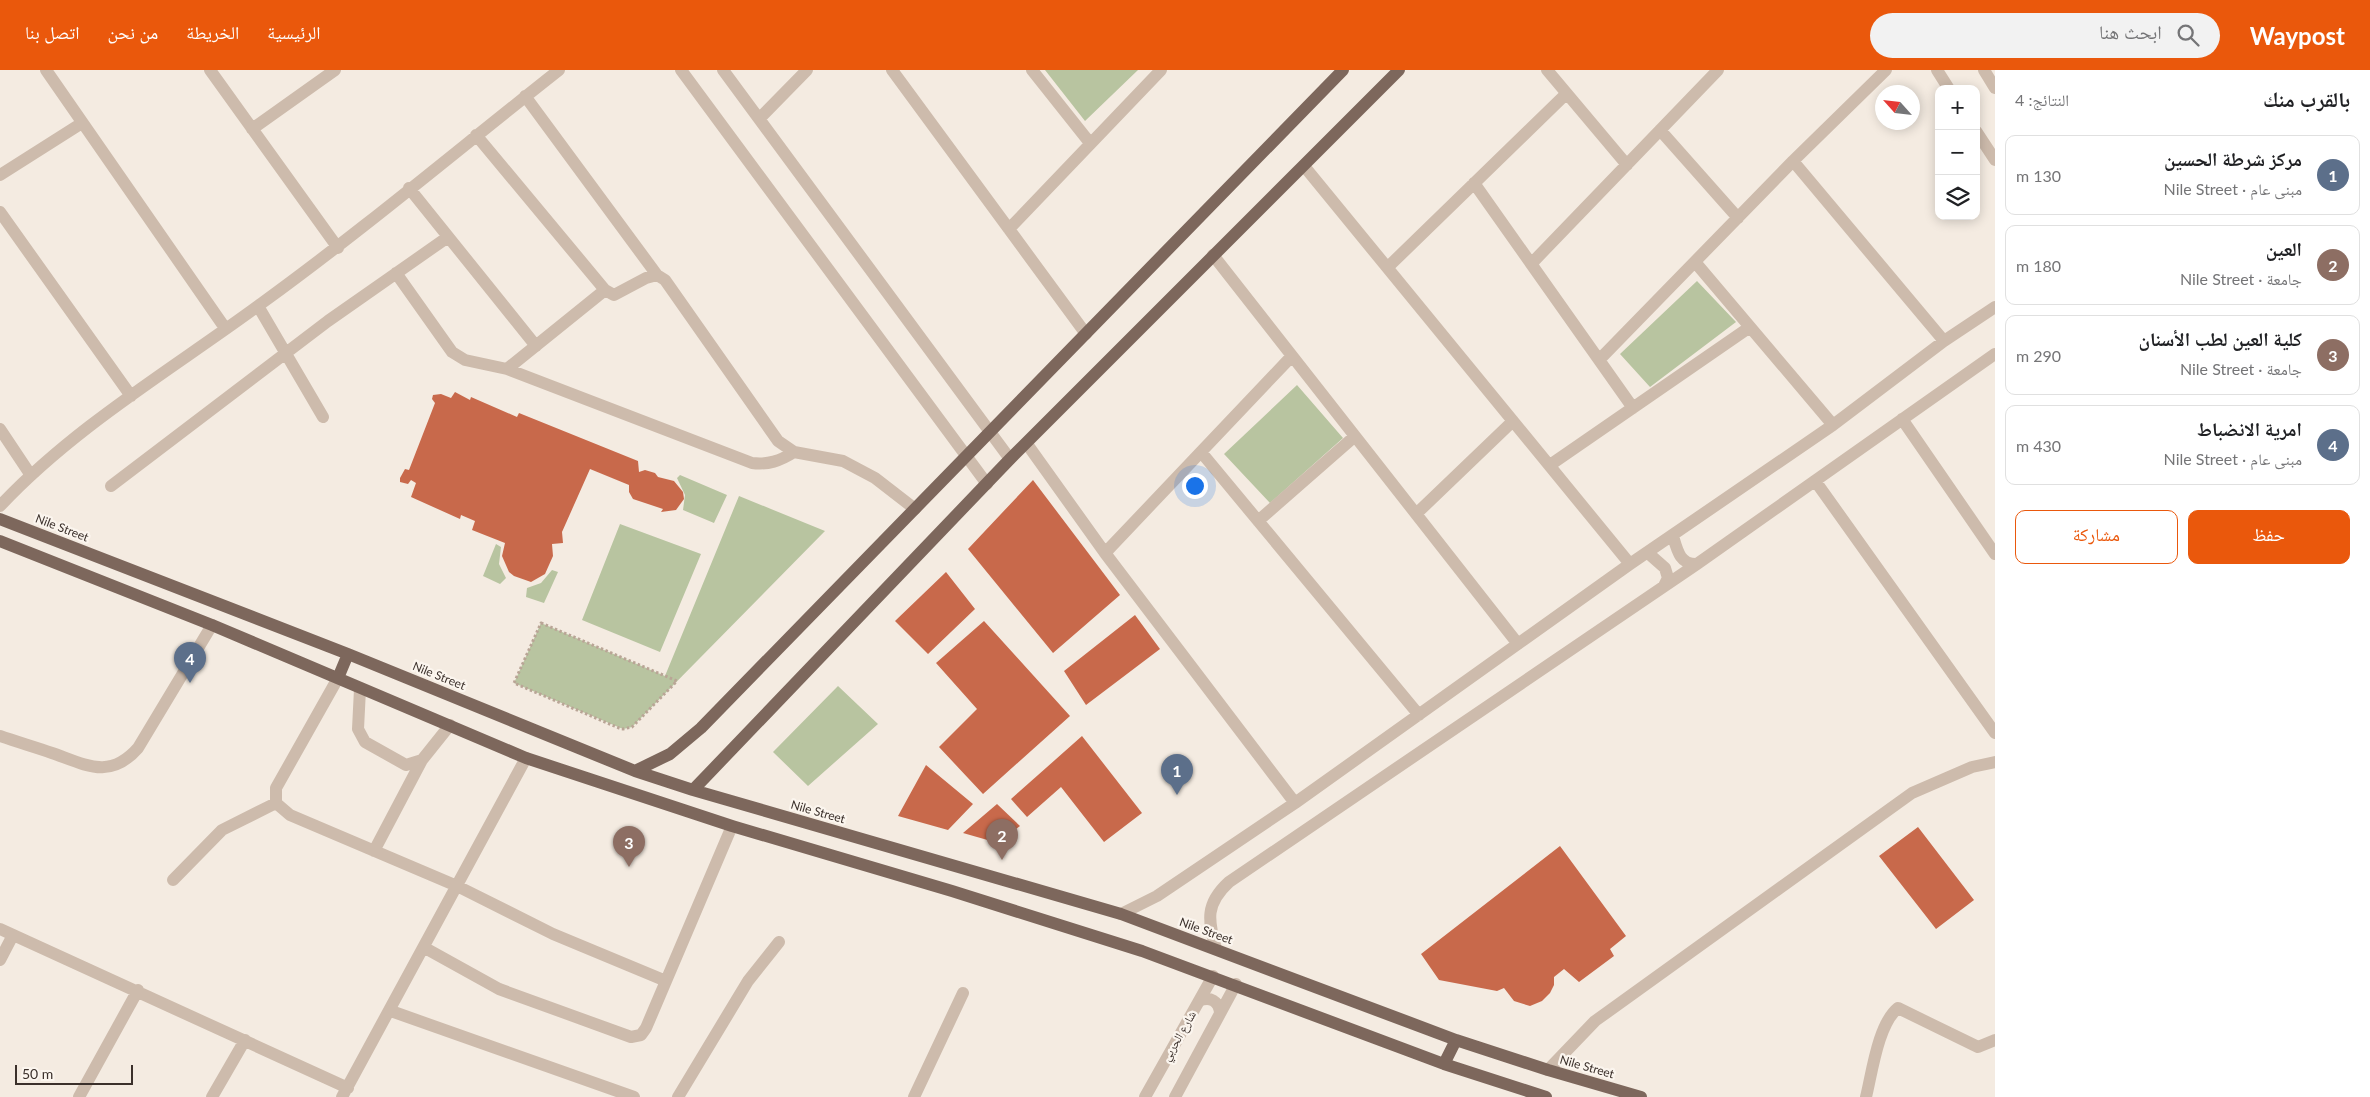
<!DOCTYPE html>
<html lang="ar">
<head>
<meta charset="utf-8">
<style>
	:root { --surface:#fff; --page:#f2f2f2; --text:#202124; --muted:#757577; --line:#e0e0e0; --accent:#ea580c }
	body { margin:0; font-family:Lato,"Noto Naskh Arabic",sans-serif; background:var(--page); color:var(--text); direction:rtl }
	.controls { position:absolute; right:15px; top:15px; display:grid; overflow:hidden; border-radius:10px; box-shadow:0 2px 12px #0003 }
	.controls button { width:45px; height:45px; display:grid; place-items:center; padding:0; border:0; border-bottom:1px solid var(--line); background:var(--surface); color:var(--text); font:25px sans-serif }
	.compass { position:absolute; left:1875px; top:15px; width:45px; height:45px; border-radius:50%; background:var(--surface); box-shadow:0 2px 12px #0003; rotate:297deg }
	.scale { position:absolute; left:15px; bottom:12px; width:118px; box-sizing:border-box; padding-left:5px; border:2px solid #3b302b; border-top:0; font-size:14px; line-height:18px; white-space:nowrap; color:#3b302b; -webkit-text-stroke:4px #fbf5ee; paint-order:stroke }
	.you { position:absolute; left:1194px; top:415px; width:18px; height:18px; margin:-12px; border:4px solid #fff; border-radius:50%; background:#1a73e8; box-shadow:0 0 0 8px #1a73e833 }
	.badge { display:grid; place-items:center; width:32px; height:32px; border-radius:50%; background:var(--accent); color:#fff; font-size:16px; font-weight:700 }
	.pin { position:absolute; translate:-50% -41px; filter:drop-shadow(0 1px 2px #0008) }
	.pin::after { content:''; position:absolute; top:26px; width:18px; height:15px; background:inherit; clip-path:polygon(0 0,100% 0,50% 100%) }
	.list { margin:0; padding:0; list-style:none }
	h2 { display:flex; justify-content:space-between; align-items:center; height:65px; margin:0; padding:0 20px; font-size:21px }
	h2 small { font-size:16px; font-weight:400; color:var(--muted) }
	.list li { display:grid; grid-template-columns:32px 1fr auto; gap:15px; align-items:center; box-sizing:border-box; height:80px; margin:0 10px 10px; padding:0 10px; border:1px solid var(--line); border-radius:10px }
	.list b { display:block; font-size:19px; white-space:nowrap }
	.list p { margin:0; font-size:16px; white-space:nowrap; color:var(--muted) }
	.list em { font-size:16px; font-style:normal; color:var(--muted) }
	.actions { display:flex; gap:10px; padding:15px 20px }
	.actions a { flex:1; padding:11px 0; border:1px solid var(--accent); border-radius:10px; text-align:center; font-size:18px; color:var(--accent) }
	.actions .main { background:var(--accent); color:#fff }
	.icon { flex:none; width:28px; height:28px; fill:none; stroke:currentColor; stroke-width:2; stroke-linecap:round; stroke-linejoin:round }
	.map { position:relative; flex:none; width:1995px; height:1027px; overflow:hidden; direction:ltr }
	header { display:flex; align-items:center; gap:30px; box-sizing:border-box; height:70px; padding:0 25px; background:var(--accent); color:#fff }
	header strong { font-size:24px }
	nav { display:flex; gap:28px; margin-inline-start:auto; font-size:18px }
	.search { width:350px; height:45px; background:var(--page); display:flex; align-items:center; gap:12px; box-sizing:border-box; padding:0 18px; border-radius:28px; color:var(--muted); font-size:19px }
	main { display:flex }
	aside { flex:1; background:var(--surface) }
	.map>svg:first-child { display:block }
	.green { fill:#b8c4a0 }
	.building { fill:#c8694b }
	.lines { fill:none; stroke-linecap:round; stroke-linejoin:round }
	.path { stroke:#b9a596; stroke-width:3; stroke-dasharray:2.5 2.5; stroke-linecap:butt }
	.minor { stroke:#cdbbac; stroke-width:12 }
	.major { stroke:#7d675c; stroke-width:12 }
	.labels { text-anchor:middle; stroke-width:4.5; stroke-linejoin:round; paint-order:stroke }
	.street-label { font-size:12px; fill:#3b302b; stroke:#fbf5ee }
</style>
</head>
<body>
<header>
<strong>Waypost</strong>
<div class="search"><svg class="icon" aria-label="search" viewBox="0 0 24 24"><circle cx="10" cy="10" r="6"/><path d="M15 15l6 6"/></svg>ابحث هنا</div>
<nav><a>الرئيسية</a><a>الخريطة</a><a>من نحن</a><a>اتصل بنا</a></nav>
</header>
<main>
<aside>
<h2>بالقرب منك<small>النتائج: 4</small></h2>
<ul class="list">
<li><span class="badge" style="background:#5c6f8a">1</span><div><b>مركز شرطة الحسين</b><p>مبنى عام · Nile Street</p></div><em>130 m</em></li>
<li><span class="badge" style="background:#8d6e63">2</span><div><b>العين</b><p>جامعة · Nile Street</p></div><em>180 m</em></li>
<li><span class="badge" style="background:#8d6e63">3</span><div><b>كلية العين لطب الأسنان</b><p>جامعة · Nile Street</p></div><em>290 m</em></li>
<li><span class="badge" style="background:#5c6f8a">4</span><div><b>امرية الانضباط</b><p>مبنى عام · Nile Street</p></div><em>430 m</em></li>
</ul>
<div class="actions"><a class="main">حفظ</a><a>مشاركة</a></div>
</aside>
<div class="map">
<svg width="1995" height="1027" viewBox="0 0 1995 1027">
	<rect width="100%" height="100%" fill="#f4ebe1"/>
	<path class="green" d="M1045,0H1138L1085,51Z
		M1697,211L1736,252L1650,317L1620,284Z
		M1297,315L1343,368L1270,433L1224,384Z
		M680,405L727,425L714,453L683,440L685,425L677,408Z
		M739,426L825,461L632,657L623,659L514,613L541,553L665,606Z
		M620,454L701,484L660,582L582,550Z
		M496,474L501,477L499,494L506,508L500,514L483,506Z
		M552,500L558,502L544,533L526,527L527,518L541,513Z
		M838,616L878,654L808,716L773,682Z"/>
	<path class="building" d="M455,322L470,330L471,327L517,347L519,343L638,391L639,402L645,400L655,403L658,407L674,411L683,422L684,429L676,440L661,442L663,439L633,429L629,422V415L590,399L562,462L563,473L552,474L553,486L545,504L531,512L514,506L509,502L502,486L505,473L472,460L475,451L461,445L460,449L411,427L416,413L411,410L408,414L400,412V408L405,399L409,400L435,333L432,329L433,325L441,324L451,328Z
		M1033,410L1120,525L1053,583L968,479Z
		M946,502L975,539L928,584L895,551Z
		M1135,545L1160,579L1086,635L1064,601Z
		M984,551L1070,646L983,724L939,677L977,639L936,593Z
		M1082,666L1142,743L1104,772L1061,717L1027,747L1011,729Z
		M926,695L973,734L948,760L898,746Z
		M997,734L1020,756L998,773L963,763Z
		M1918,757L1974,830L1936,859L1879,786Z
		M1560,776L1626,866L1610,879L1614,886L1579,912L1564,899L1554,907V915L1550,923L1542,931L1530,936L1514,931L1504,918L1497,921L1439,910L1421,884Z"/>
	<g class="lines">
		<path class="path" d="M541,553L677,611L632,657L623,659L619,658L514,613Z"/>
		<path class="minor" d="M46,0L225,258
			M210,0L338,178
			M681,0L987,414
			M723,0L1010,389
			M892,0L1086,264
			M1032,0L1090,73
			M1547,0L1627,95
			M1937,0L1949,19
			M1984,0L1995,18
			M525,26L657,205
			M759,49L807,0
			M252,59L335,0
			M1660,60L1738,148
			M1976,61L1995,90
			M476,65L605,220L614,225L646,208L657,205L665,210L778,371L794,382L843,391L875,408L915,439
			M1793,91L1944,271
			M1304,96L1630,494
			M0,105L82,53
			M1474,113L1633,338
			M409,118L536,276
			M0,142L131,326
			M1009,159L1161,0
			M1213,185L1518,574
			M1695,192L1833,355
			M1531,194L1718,0
			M1388,197L1566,24
			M396,203L452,282L465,290L507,299L752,393C768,395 780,391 794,382
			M258,236L323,347
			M1599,290L1793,91L1886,0
			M507,299L605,220
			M1902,349L1995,484
			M0,359L30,404
			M1027,374L1105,483L1295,733
			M1201,382L1419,645
			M1550,395L1750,257
			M1816,412L1995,663
			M111,416L328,251L448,167
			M0,436C75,356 174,298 262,233C364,159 460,78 559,0
			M1416,444L1513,351
			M1258,451L1354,367
			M1673,466C1677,480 1680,495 1697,494
			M1105,483L1291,287
			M1648,483L1665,498L1668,508L1664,516
			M338,608L276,718V733L290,745L457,816L553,864L666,911
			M360,619L358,659L365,672L406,695L422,690L450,655
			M0,666C17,672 35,677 52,683C86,695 110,710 138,678L212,555
			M374,781L422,690
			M173,810L222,760L276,733
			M1121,844L1157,826L1295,733L1630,494L1833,355L1944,271L1995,237
			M0,859L348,1018
			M425,878L499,919L631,967L641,965L646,958L732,756
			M1216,879C1208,850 1205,834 1229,812L1697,494L1995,284
			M0,890L13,865
			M1199,931C1210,926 1219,931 1220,943
			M391,941L634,1027
			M1548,1000L1595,951L1912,723L1972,697L1995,692
			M79,1027L138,920
			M212,1027L245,970
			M342,1027L526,688
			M678,1027L748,911L779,872
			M914,1027L963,923
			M1145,1027L1213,906
			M1175,1027L1236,914
			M1866,1027C1872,1003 1878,954 1898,938L1978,977L1995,970"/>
		<path class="major" d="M0,449L348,584L635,701L693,720L1121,844L1456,970L1548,1000L1641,1027
			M0,471L212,555L526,688L732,756L952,821L1142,881L1444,994L1546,1027
			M338,608L348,584
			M635,701L670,684L701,658L1343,0
			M693,720L1010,389L1399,0
			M1444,994L1456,970"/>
	</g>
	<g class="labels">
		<g class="street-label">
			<text transform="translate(62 458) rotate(21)" y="4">Nile Street</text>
			<text transform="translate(439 606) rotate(22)" y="4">Nile Street</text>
			<text transform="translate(818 742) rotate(16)" y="4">Nile Street</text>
			<text transform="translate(1206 861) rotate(20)" y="4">Nile Street</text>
			<text transform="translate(1179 966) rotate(-60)" y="4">شارع الحربي</text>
			<text transform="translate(1587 997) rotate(16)" y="4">Nile Street</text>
		</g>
	</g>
</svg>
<div class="controls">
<button>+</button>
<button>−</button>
<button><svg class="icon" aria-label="layers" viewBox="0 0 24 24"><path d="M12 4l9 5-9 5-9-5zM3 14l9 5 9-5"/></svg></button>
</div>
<svg class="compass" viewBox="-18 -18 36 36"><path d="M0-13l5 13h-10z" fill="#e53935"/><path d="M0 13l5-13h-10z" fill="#757577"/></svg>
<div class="scale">50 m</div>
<div class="you"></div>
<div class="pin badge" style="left:1177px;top:725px;background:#5c6f8a">1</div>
<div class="pin badge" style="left:1002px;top:790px;background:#8d6e63">2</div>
<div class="pin badge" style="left:629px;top:797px;background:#8d6e63">3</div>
<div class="pin badge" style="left:190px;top:613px;background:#5c6f8a">4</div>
</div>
</main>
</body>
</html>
